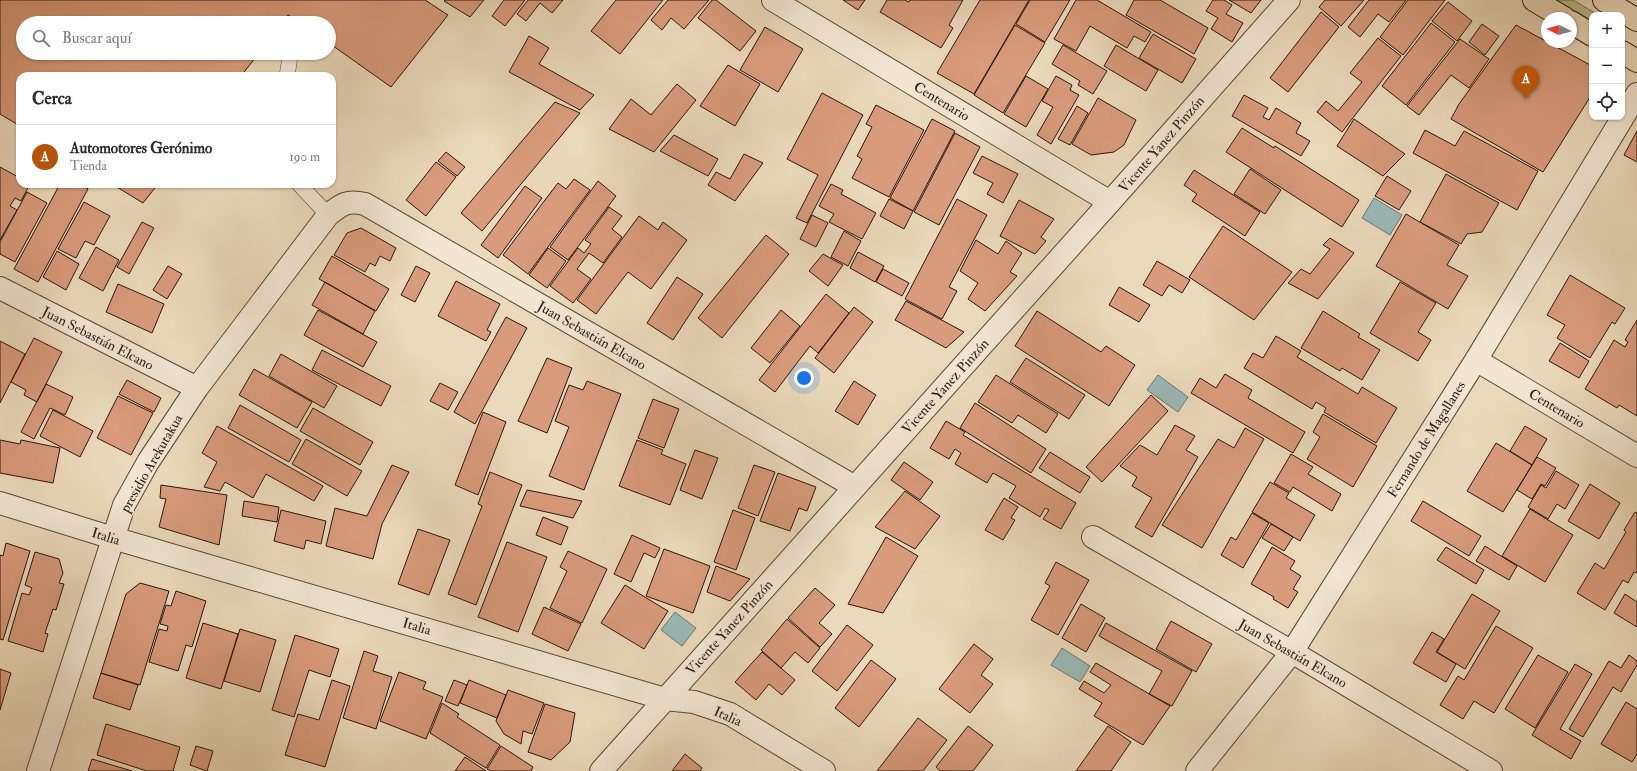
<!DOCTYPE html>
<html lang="es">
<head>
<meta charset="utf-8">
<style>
	:root { --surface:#fff; --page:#f7f7f7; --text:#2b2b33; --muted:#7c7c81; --line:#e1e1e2; --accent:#b45309 }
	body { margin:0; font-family:"IM FELL Double Pica",serif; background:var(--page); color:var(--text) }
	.controls { position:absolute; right:12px; top:12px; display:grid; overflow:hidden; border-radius:8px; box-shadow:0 1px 3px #0004 }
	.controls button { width:36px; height:36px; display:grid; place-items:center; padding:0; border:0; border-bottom:1px solid var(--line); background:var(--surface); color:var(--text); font:20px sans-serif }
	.compass { position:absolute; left:1541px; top:12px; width:36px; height:36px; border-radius:50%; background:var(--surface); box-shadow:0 1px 3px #0004; rotate:276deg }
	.you { position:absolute; left:804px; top:378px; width:14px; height:14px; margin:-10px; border:3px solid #fff; border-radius:50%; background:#1a73e8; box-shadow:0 0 0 6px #1a73e833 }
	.badge { display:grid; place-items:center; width:26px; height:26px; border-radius:50%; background:var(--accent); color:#fff; font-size:13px; font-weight:700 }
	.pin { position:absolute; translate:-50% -33px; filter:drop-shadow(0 1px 2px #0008) }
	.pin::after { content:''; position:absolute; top:21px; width:14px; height:12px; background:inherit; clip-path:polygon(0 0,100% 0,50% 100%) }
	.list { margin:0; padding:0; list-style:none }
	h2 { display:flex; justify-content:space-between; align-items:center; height:52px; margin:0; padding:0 16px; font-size:17px }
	h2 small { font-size:13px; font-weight:400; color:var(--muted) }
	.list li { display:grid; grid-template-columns:26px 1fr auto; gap:12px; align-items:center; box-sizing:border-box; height:64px; padding:0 16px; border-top:1px solid var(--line) }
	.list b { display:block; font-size:15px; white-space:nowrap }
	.list p { margin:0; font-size:13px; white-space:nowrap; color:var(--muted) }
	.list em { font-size:13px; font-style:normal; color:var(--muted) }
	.icon { flex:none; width:22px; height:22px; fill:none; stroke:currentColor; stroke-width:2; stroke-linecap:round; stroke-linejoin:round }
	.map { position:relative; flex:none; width:1637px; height:771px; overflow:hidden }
	.search { position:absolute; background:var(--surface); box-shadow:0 1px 3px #0004; left:16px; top:16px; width:320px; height:44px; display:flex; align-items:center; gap:10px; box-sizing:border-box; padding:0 14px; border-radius:22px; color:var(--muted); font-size:15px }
	.panel { position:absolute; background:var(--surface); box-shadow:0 1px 3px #0004; left:16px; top:72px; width:320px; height:116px; border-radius:12px }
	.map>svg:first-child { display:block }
	.green { fill:#b9bf8e; stroke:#736a4c }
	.water { fill:#9ab9b7; stroke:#6e7772 }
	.building { fill:#d89b7b; stroke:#2d150b }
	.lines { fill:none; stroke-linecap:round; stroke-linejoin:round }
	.lane-casing { stroke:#5c4637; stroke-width:16 }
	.street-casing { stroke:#5c4637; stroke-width:24 }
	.primary-casing { stroke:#2d150b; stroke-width:24 }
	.lane { stroke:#f2e6d3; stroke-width:15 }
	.street { stroke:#f2e6d3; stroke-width:22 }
	.primary { stroke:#ebd9bb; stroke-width:22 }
	.labels { text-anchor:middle; stroke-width:3; stroke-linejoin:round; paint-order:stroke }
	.street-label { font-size:14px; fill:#2d150b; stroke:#f2e6d3 }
</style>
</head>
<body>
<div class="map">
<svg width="1637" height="771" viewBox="0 0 1637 771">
	<rect width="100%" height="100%" fill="#ebd9bb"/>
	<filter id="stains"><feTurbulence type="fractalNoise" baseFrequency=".005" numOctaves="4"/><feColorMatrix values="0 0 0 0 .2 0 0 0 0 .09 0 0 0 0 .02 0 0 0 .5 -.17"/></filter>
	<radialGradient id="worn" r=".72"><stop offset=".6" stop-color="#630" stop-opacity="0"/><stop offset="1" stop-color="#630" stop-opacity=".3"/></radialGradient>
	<path class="green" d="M1557,0H1573L1598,15H1592V21Z"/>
	<path class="water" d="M1374,198L1402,215L1390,235L1362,218Z
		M1158,375L1188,397L1178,412L1147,390Z
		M675,612L696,628L682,646L661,630Z
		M1062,648L1090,666L1080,682L1051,665Z"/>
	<path class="building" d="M0,0H425L448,15L391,87L329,43V23H300L288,15L282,23H23V53H259L241,76H20V126L0,114Z
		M445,0H484L470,17L444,1Z
		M504,0H525L505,26L492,16Z
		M528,0H563L552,13L540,3L526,21L517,14Z
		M616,0H663L620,54L591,31Z
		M668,0H709L684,29L671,18L662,30L651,20Z
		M712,0H716L756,31L740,51L698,18Z
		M843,0H865L858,10Z
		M887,0H905L909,2L910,0H963L949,25L953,28L941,48L880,12Z
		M980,0H1029L974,94L937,73Z
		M1030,0H1070L1045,42L1016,24Z
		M1076,0H1097L1151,32L1145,42L1134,36L1127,48L1090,26L1076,51L1054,39Z
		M1134,0H1160L1208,28L1194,54L1126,15Z
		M1213,0H1224L1232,5L1226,14L1243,23L1232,42L1211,29L1218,18L1206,11Z
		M1229,0H1261L1251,13Z
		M1325,0H1364L1341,26L1319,7Z
		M1369,0H1406L1389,22L1378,14L1360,37L1348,27Z
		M1408,0H1445L1403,55L1380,37Z
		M1448,2L1472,21L1457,41L1432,21Z
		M1321,12L1339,27L1288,92L1270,78Z
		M1431,23L1455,42L1406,105L1382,86Z
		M1482,24L1499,36L1485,55L1469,42Z
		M1015,25L1045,43L1003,113L974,95Z
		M1516,25L1592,66V94L1543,172L1451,119L1459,104Z
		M765,27L803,49L778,92L740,70Z
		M1153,34L1196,59L1182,83L1139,58Z
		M529,36L549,48L539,64L594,95L580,110L509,72Z
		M1378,38L1401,56L1342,132L1317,112L1326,101L1338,111L1362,82L1350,73Z
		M1460,39L1489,59L1469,88L1451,75L1419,115L1407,106Z
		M1063,45L1107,71L1093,94L1078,85L1080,81L1052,64Z
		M1116,45L1158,70L1146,91L1104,66Z
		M728,65L760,84L735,126L700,106Z
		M1026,76L1048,89L1026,127L1004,114Z
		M1056,76L1072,85L1070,90L1079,95L1051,144L1037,135L1053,107L1042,101Z
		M677,84L696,100L654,152L609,129L631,99L651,115Z
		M822,93L863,115L807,223L796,218L818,175L787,159Z
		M1244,95L1268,108L1263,117L1269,120L1276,108L1301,123L1296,133L1310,141L1301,156L1232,116Z
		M1098,98L1136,120L1124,145L1114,152L1091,155L1072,144Z
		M555,102L580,113L482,231L461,213Z
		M876,105L924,130L889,197L852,178L862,159L857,156L872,127L866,124Z
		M1077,106L1088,113L1070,145L1058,139Z
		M932,119L955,131L913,211L890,198Z
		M1354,119L1405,154L1383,176L1337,146Z
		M1242,128L1274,148L1275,146L1359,200L1342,227L1226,152Z
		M1425,130L1455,146L1464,131L1538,171L1517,210L1413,153Z
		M1637,131V162L1624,155Z
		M955,133L980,147L939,225L914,212Z
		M674,135L718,159L708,176L660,151Z
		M446,152L465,167L457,176L438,161Z
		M744,154L763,163L735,201L708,185L716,172L730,179Z
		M982,156L1018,174L1003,203L987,194L993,183L973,173Z
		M436,162L456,177L426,216L406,200Z
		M0,167L20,178V184H30L21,201L15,198L10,206L17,210L0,240Z
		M1250,169L1281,190L1265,214L1234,194Z
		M1194,170L1260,212L1245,236L1192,201L1197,194L1184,185Z
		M1446,174L1499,203L1482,232L1467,234L1461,244L1420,222Z
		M1387,176L1411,191L1399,210L1375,196Z
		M574,179L590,190L528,274L503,255L558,183L566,189Z
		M598,181L616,196L568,260L550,247Z
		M60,184H79L88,189L38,282L14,269Z
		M112,184H158L143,203Z
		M831,184L843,190L841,194L876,213L862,239L829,222L834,214L819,206Z
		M525,186L542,198L498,258L481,245Z
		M27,192L47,203L15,262L0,254V242Z
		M889,199L913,211L904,229L880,216Z
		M957,199L987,215L949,287L957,291L942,319L905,299Z
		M1019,200L1054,219L1041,237L1046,241L1035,254L1000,236Z
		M84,202L110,216L94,245L85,241L76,258L58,249Z
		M609,207L622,216L612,229L622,237L603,263L589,253L577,269L591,279L573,303L550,286L578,248L584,253L591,244L585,240Z
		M1406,214L1459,245L1447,265L1468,276L1448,309L1376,266Z
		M812,215L828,223L816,247L800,239Z
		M639,216L658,230L663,222L687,240L651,289L628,272L596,314L577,300Z
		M142,222L154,228L129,274L117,267Z
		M1223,226L1292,272L1254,320L1189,277Z
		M361,228L396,248L390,261L380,256L375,266L370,263L365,272L334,255L347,233Z
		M844,231L861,241L848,266L831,257Z
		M766,235L789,254L722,338L698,318Z
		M1330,238L1354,253L1318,299L1288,283L1301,269L1310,274L1330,249L1323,245Z
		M976,240L998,254L1006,241L1022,253L1010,272L1017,276L985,311L968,299L978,283L960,271Z
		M96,247L119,260L103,291L79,278Z
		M548,248L566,261L547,288L529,275Z
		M57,251L79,264L66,290L43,277Z
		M858,252L884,266L875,282L850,268Z
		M823,254L843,265L828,286L809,271Z
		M332,256L389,289L376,311L319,279Z
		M1157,261L1190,280L1182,293L1169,285L1162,296L1143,285Z
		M168,266L182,274L167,299L153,290Z
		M416,266L430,273L415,302L401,295Z
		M883,269L909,283L902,296L876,282Z
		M1570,275L1625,308L1615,324L1612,322L1590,358L1557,338L1565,325L1547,315Z
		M677,277L703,294L673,340L647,323Z
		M456,281L500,304L487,330L491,332L486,341L438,316Z
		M325,282L375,311L363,334L312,305Z
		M1400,282L1436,303L1418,332L1431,340L1418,361L1370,333Z
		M118,284L164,304L152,333L106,312Z
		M1119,287L1150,305L1139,322L1109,305Z
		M826,294L849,313L818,353L810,346L775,392L759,380Z
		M906,301L964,332L946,348L895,320Z
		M854,307L873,322L834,373L815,358Z
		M318,310L377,342L363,367L304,335Z
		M781,310L800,326L770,363L751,348Z
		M1037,311L1101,352L1106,346L1135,365L1109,406L1015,346Z
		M1323,311L1360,334L1358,337L1380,350L1362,380L1342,368L1340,371L1301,348Z
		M506,317L527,328L475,424L454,412Z
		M1637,320V416L1619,405L1617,408L1585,389L1614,340L1625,347L1628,342L1625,340Z
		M1276,336L1301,351L1297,357L1358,394L1362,387L1397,408L1376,443L1324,412L1326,408L1316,402L1312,409L1244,368L1253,353L1263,358Z
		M34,338L62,352L37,402L24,395L26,390L11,382Z
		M0,341L25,354L0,403Z
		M1560,343L1589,361L1579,378L1549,361Z
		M322,350L391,386L381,406L312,370Z
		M281,354L337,386L324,408L269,376Z
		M547,358L572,368L547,433L518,421Z
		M1026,358L1085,395L1069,419L1010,382Z
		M254,369L312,402L297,428L239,395Z
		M1225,374L1252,390L1248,398L1305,432L1293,453L1191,393L1200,378L1216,388Z
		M996,375L1058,414L1046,433L1018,415L1012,423L978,402Z
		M127,380L161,398L154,412L119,394Z
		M587,381L621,394L584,490L549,476L569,427L555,421L569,385L583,390Z
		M854,381L876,395L858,425L835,411Z
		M440,383L458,392L448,410L430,401Z
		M46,384L73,397L65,415L50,408L34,439L21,432Z
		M1151,395L1168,411L1102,482L1086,467Z
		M118,396L153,413L131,455L97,438Z
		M653,399L679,409L664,448L638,438Z
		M975,403L1046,449L1031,473L960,428Z
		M240,405L301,440L289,462L228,428Z
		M313,408L373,442L360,465L300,431Z
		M53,410L93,431L80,457L40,436Z
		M483,412L506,422L478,495L455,485Z
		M1323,414L1377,446L1353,487L1307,459L1320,437L1313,432Z
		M946,421L965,432L963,435L1076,503L1061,529L1043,519L1049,510L1045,508L1040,517L1009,498L1016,486L993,473L987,483L955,464L961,453L955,449L949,459L930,448Z
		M1175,425L1195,436L1186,450L1198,457L1152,537L1135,527L1152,498L1132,486L1137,477L1120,466L1140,445L1157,455Z
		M217,426L323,486L314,501L266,474L253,498L225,482L220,491L204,487L217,462L202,453Z
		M1525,426L1547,439L1532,465L1510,451Z
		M1245,428L1264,439L1202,548L1162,525L1218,439L1234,448Z
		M306,439L362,471L347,496L292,464Z
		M0,440L20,444L21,440L60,448L53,483L0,473Z
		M637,440L663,450L661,454L686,464L670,505L619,486Z
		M1496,443L1532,465L1503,512L1467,491Z
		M695,450L718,458L702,499L680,490Z
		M1050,452L1090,477L1080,493L1039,468Z
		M1291,454L1313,467L1308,474L1341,494L1332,511L1293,487L1290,492L1274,483Z
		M1537,457L1556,468L1545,486L1541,484L1532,499L1517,490Z
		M904,462L933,482L920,500L891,480Z
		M392,465L409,472L382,524L373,559L326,546L335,508L367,516Z
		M754,465L775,472L758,516L738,508Z
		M1556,471L1579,485L1565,509L1557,504L1548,519L1528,507L1541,485L1546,488Z
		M490,472L522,485L476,605L448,594L482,506L478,504Z
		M778,473L816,487L807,511L799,508L790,531L760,521Z
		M1270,482L1289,493L1286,498L1315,515L1300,541L1252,512Z
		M1590,484L1620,503L1599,539L1568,521Z
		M161,485L227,495L219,545L159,527L166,499L160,498Z
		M527,490L582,501L573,518L520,506Z
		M905,491L940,516L915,549L875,527Z
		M1004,498L1018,507L1011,518L1015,520L1003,540L985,530Z
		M244,501L279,507L277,522L242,516Z
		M1423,501L1481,536L1469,556L1411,521Z
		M1530,509L1573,535L1545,582L1502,556Z
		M281,510L326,521L321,544L306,540L304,549L274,541Z
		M733,510L755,518L736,570L714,562Z
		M1635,512L1637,513V573L1634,572L1628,583L1623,580L1605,610L1577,593L1595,563L1604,569L1626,532L1624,530Z
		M1252,513L1269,523L1243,568L1221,555L1231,537L1236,540Z
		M543,517L568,527L561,545L536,535Z
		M1271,524L1293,537L1284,551L1262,538Z
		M418,529L450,540L429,595L398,584Z
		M632,535L660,548L655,558L644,553L631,582L614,574Z
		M886,537L918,556L883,613L848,604Z
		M507,542L547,557L518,632L478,617Z
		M6,543L30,551L3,640L0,639V555L3,556Z
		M1485,546L1517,566L1509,580L1476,561Z
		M1272,547L1295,561L1290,569L1301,576L1293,589L1298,592L1288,608L1273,599L1274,597L1251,584Z
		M1446,547L1484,570L1476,584L1437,560Z
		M664,549L710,566L693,613L646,596Z
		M568,551L607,569L582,623L550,608L567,571L560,567Z
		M35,552L59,559L63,573L59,583L64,584L56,610L53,609L45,633L48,634L43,652L8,641L22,593L29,595L32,588L25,585Z
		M1056,562L1089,580L1058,635L1031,620L1050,586L1045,583Z
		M716,566L750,579L730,601L707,592Z
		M140,583L169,591L140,685L101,673L126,594Z
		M625,585L668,611L644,649L601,623Z
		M815,588L835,605L819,623L832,634L820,647L788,618Z
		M176,591L206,601L192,647L186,645L178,671L149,662L159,629L167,631L168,626L160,624L166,605L171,606Z
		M1472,594L1500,611L1465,669L1437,652Z
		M1625,594L1637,602V627L1614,613Z
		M1081,604L1105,618L1086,652L1062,638Z
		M544,607L581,624L568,651L532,634Z
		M787,619L820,648L808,663L795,652L781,668L761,650Z
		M1171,621L1212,644L1196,672L1156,649Z
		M203,623L238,634L221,689L186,678Z
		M1106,623L1192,671L1172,706L1149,694L1162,671L1099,636Z
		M847,625L873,645L837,691L812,671Z
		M1496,626L1533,648L1494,713L1474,701L1463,719L1440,705L1458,676L1464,680Z
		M240,629L276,640L260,692L224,681Z
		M1432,632L1444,639L1436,652L1456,664L1446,682L1413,663Z
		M295,635L339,649L330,677L309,670L294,717L272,710Z
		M974,644L993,659L981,675L993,684L970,713L939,689Z
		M364,651L378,656L373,671L392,677L376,729L343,718Z
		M762,652L795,680L782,695L769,684L756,700L735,682Z
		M1538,655L1568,672L1535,728L1505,709Z
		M1629,655L1637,661V665L1621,692L1613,687L1583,737L1569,729L1609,661L1621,668Z
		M871,660L896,679L859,727L835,708Z
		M1096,663L1170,706L1143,745L1094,716L1102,703L1079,689L1084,681L1104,693L1111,685L1090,672Z
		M1575,664L1592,674L1560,729L1581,741L1571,759L1532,735Z
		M0,669L11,673L0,710Z
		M399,672L426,682L423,689L443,697L426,739L380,721Z
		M101,673L138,685L130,710L93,698Z
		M332,680L350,686L325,767L285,755L298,714L319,720Z
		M454,680L467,685L458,706L445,701Z
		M469,680L506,695L497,718L460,703Z
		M508,690L544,703L532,734L523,731L521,744L504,734L496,721Z
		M1626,702L1637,709V754L1632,762L1601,744Z
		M442,703L459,714L457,717L500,745L486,768L430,733Z
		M545,704L575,713L570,742L551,760L528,752Z
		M918,718L947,740L923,771H877Z
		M106,724L180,747L173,771H147L97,755Z
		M968,726L993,745L973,771H940L936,767Z
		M1108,726L1131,742L1111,771H1076Z
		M196,746L213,751L207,771L190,765Z
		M501,746L533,767L531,771H491L487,769Z
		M685,754L702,768L700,771H672Z
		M465,757L486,771H455Z
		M92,759L132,771H88Z"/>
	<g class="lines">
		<g class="lane-casing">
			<path id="lane" d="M287,76L290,57
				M299,184L328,215"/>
		</g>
		<g class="street-casing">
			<path id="street" d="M773,0L1110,202
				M0,288L197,388
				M1476,360L1637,456
				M0,503L113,538L665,699L694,702L730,714L824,771
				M1093,537L1292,652L1491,771
				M38,771L124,505L148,462L197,388L328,215C342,204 347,200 365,204L855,487
				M601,771L1110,202L1289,0
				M1197,771L1292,652L1476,360L1637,94"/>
		</g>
		<g class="primary-casing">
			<path id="primary" d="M1534,0L1564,18
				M1604,0L1637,20
				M1571,22L1592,35
				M1622,52L1637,61"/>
		</g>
		<use href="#lane" class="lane"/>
		<use href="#street" class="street"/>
		<use href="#primary" class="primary"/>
	</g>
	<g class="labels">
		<g class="street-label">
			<text transform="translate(942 101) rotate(31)" y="5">Centenario</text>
			<text transform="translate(1161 144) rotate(-49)" y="5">Vicente Yanez Pinzón</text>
			<text transform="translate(592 335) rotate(30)" y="5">Juan Sebastián Elcano</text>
			<text transform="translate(98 338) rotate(27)" y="5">Juan Sebastián Elcano</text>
			<text transform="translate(945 386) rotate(-48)" y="5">Vicente Yanez Pinzón</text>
			<text transform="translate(1557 408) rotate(31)" y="5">Centenario</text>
			<text transform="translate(1426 439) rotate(-58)" y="5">Fernando de Magallanes</text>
			<text transform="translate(151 463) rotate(-60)" y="5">presidio Arekutakua</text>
			<text transform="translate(106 536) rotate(17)" y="5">Italia</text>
			<text transform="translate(417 626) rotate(16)" y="5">Italia</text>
			<text transform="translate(729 627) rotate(-48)" y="5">Vicente Yanez Pinzón</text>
			<text transform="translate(1293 653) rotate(30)" y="5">Juan Sebastián Elcano</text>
			<text transform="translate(728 716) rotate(24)" y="5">Italia</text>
		</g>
	</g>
	<rect width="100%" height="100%" filter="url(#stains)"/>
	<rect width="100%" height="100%" fill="url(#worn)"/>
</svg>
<div class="controls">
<button>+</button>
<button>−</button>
<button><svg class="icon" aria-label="locate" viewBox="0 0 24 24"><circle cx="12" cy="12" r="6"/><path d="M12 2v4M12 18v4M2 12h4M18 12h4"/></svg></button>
</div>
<svg class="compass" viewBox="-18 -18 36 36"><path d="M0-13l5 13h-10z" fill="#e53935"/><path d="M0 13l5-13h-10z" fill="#7c7c81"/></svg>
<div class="you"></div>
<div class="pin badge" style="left:1526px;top:99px">A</div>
<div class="search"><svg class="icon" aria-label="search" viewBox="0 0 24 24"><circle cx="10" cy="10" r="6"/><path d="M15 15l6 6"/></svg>Buscar aquí</div>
<section class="panel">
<h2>Cerca<small></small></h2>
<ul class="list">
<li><span class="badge">A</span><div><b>Automotores Gerónimo</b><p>Tienda</p></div><em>190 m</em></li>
</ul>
</section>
</div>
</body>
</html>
